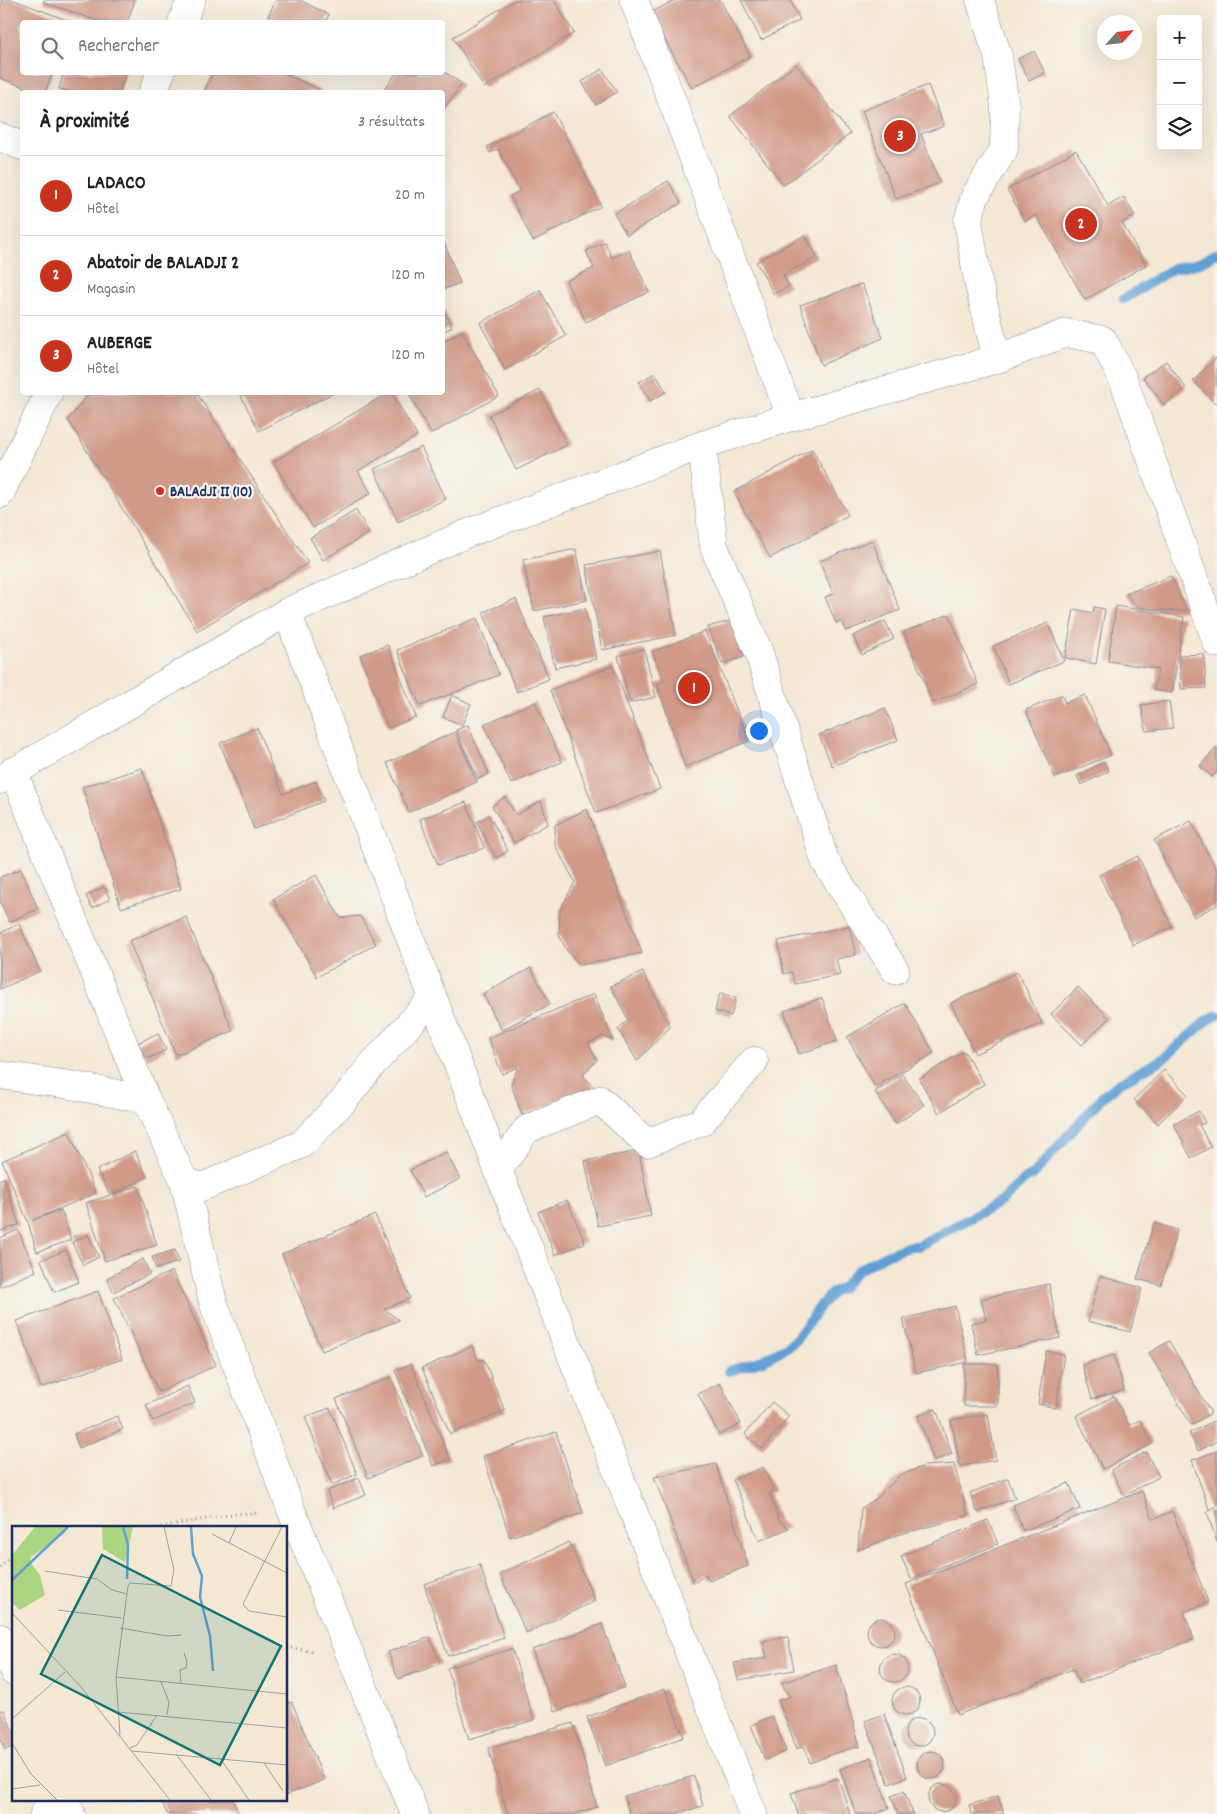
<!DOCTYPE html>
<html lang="fr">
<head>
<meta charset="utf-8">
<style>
	:root { --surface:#fff; --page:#f6f6f6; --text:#222; --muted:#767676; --line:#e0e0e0; --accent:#c8321e }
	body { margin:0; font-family:Dekko,sans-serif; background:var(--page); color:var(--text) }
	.controls { position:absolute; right:15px; top:15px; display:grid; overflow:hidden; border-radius:5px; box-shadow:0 5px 20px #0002 }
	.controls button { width:45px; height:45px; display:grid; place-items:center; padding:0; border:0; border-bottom:1px solid var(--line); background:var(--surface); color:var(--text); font:25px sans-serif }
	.compass { position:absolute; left:1097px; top:15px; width:45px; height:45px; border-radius:50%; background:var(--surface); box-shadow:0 5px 20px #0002; rotate:63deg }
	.you { position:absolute; left:758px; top:730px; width:18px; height:18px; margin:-12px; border:4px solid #fff; border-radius:50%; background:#1a73e8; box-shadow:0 0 0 8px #1a73e833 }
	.badge { display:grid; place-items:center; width:32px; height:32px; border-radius:50%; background:var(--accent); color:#fff; font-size:16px; font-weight:700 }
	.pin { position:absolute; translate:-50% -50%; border:2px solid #fff; box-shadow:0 1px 5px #0006 }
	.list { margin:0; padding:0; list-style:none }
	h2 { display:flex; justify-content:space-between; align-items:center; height:65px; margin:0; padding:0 20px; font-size:21px }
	h2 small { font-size:16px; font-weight:400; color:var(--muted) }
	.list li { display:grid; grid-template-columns:32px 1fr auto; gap:15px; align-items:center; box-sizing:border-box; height:80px; padding:0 20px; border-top:1px solid var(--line) }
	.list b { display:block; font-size:19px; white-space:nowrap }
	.list p { margin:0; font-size:16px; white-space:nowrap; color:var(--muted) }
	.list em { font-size:16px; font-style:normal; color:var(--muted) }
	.icon { flex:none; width:28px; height:28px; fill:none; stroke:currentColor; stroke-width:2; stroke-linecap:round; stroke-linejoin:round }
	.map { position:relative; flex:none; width:1217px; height:1814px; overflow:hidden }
	.search { position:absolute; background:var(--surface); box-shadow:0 5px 20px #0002; left:20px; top:20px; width:425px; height:55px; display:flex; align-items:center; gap:12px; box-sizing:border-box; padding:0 18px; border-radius:5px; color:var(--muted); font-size:19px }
	.panel { position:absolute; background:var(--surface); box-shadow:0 5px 20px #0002; left:20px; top:90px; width:425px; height:305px; border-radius:5px }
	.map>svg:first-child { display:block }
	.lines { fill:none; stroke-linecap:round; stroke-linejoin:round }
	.stream { stroke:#619fd3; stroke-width:10 }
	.building { fill:#d19a88 }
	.street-casing { stroke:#888c9a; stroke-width:29 }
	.path { stroke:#888c9a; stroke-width:3; stroke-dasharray:1 4; stroke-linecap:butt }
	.street { stroke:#fff; stroke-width:28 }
	.poi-dot { fill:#c8321e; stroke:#f6f6f2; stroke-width:2 }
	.labels { text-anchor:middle; stroke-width:4.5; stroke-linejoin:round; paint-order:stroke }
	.poi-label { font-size:15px; font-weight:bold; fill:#1b2f5e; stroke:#f6f6f2; text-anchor:start }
	.inset-river { fill:none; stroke:#619fd3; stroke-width:2.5 }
	.inset-road { fill:none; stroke:#9d9ea5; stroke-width:1 }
	.view { fill:#0f766e; fill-opacity:0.15; stroke:#0f766e; stroke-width:2.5 }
	.inset-edge { fill:none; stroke:#1b2f5e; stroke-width:2.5 }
</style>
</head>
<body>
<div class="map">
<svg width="1217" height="1814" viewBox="0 0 1217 1814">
	<rect width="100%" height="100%" fill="#f6f6f2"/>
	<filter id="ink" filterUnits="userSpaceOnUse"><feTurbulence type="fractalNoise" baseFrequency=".02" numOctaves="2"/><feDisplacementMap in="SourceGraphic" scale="10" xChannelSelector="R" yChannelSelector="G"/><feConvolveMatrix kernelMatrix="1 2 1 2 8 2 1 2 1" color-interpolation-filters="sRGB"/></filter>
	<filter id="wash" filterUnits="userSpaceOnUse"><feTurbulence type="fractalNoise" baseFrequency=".0096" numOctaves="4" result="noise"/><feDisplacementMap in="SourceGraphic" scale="20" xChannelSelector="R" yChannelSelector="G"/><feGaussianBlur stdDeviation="1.12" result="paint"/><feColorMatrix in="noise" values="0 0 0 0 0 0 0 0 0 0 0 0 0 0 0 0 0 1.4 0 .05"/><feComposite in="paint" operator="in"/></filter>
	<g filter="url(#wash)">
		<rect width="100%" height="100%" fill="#f4e8d5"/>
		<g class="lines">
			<path class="stream" d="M1124,299L1172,269L1199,263L1217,253
				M729,1371L763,1360L787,1347L795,1341L821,1305L833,1292L842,1288L858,1270L886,1255L910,1246H918L1002,1201L1025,1179L1033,1175L1102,1097L1121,1082L1163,1059L1206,1021L1217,1015"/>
		</g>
		<g id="blocks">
			<path class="building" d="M2,0H14L72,22H22V72H53L45,92H38L0,78V6Z
				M44,0H135L127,22H101L43,2Z
				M276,0H300L329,15L325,22H265Z
				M515,0H554L574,33L484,88L453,37Z
				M675,0H720L750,56L692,88L650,13Z
				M741,0H790L800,20L761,40Z
				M1034,51L1045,73L1029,81L1018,59Z
				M796,64L850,134L784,185L730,116Z
				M602,69L617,92L596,105L582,82Z
				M442,70L462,84L442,111V92H383L397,72H442Z
				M64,72H126L120,92H71L59,89Z
				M213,72H282L324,92H204Z
				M928,85L944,126L921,134L940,183L896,199L862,111Z
				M553,112L601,206L533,241L510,196L520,191L498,149L490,153L487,147Z
				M1076,150L1108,206L1124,197L1135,216L1122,223L1146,265L1085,300L1036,215L1025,221L1007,190Z
				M668,181L681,203L627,235L614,214Z
				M805,235L817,257L783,275L789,286L774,294L756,262Z
				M442,237L460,283L442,290Z
				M605,242L612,258L629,250L649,292L586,322L566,281L594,268L586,251Z
				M862,284L883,338L821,365L800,305Z
				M540,290L566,336L505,370L480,323Z
				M442,306L452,327L442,332Z
				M462,331L499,396L431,434L408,392H442V342Z
				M1217,357V405L1193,381Z
				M1166,361L1186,388L1164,405L1143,377Z
				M655,373L666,392L650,401L639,382Z
				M540,390L567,445L516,470L489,415Z
				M90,392H196L308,563L197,631L68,420Z
				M239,392H335L259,431Z
				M389,392H391L417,436L358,471L371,493L313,528L273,462Z
				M421,447L446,499L398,522L374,469Z
				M812,449L848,515L770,558L734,492Z
				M356,510L369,533L323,560L310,538Z
				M872,540L900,610L846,631L842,621L836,623L825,597L833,594L820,561Z
				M576,549L587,600L534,611L523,560Z
				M660,551L676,635L602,650L586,565Z
				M1171,576L1187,611L1156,610L1137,607L1126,594Z
				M516,599L549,679L517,692L483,612Z
				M1116,606L1184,617L1172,693L1154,690L1158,669L1108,661Z
				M1094,607L1105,609L1096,664L1065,658L1074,609L1093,613Z
				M585,608L596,659L555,668L544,617Z
				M949,614L978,684L933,703L904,632Z
				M477,618L499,675L420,706L397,650Z
				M734,620L744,657L722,664L708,627Z
				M885,621L894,639L862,655L853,636Z
				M1048,623L1064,661L1009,684L993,646Z
				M705,631L749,741L685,767L657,684L664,681L652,652Z
				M388,645L416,717L388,728L360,655Z
				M644,649L656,697L630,703L618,656Z
				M1204,654L1206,688L1181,689L1179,655Z
				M613,666L660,789L596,813L550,690Z
				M452,695L471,704L462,725L443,717Z
				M1062,695L1065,703L1085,695L1111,755L1055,778L1026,710Z
				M1169,701L1173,728L1146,731L1141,705Z
				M535,702L562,762L511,784L484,724Z
				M885,708L898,740L832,766L819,735Z
				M468,725L489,774L478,779L456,730Z
				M257,728L283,794L316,781L324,801L254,829L220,743Z
				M455,732L477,782L409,812L387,763Z
				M1217,747V772L1212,777L1200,766Z
				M1104,762L1109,771L1081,785L1077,776Z
				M142,768L181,889L121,908L82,787Z
				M505,797L516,815L541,801L548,824L514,843L492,806Z
				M466,802L484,848L438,865L420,819Z
				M587,809L642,953L580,965L567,951L559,935L560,910L575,882L555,845V825Z
				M489,815L508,851L496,858L477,822Z
				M1191,821L1217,871V905L1194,917L1154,840Z
				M1138,856L1172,927L1133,945L1099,875Z
				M21,869L38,909L9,922L0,901V877Z
				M316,875L340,918L360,916L376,944L317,977L273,899Z
				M104,887L110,899L92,908L86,896Z
				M186,917L233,1031L176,1055L129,941Z
				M19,924L40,971L0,989V933Z
				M849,926L856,955L836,959L840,975L795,984L792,972L784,974L778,941Z
				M531,968L550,1004L502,1030L483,994Z
				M643,972L670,1027L637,1061L618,1029L628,1020L611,986Z
				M1018,972L1042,1023L975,1054L951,1003Z
				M1078,987L1109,1018L1082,1045L1051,1014Z
				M720,993L736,998L731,1016L715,1011Z
				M594,994L613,1041L603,1036L588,1043L597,1060L583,1075L595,1089L522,1115L511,1084L518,1067L502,1074L488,1038Z
				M822,998L837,1041L799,1054L784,1011Z
				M905,1003L934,1053L875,1087L847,1037Z
				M158,1033L166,1050L147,1059L138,1043Z
				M964,1051L984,1084L939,1113L919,1079Z
				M1164,1070L1188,1095L1158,1124L1134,1099Z
				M902,1074L924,1105L896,1124L875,1092Z
				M1199,1111L1205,1123L1199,1125L1211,1147L1191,1158L1174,1124Z
				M69,1132L96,1193L33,1220L61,1210L71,1240L37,1252L28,1222L2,1161Z
				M135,1151L147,1177L110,1195L97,1170Z
				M639,1151L651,1216L598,1226L585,1161Z
				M446,1152L460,1179L424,1197L410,1170Z
				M4,1178L19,1225L0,1231V1179Z
				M138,1186L157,1245L105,1261L86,1203Z
				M567,1200L585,1243L555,1255L538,1212Z
				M375,1215L410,1298L384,1309L399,1320L322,1351L282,1254Z
				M1154,1223L1177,1230L1161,1285L1137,1279Z
				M18,1230L36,1271L0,1287V1238Z
				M88,1235L99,1257L83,1265L72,1242Z
				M66,1250L79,1282L54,1292L41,1260Z
				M175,1250L179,1262L156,1269L152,1257Z
				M143,1259L150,1274L113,1292L107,1278Z
				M172,1271L216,1365L159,1392L114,1298Z
				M1100,1276L1142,1288L1130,1332L1088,1321Z
				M1049,1284L1060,1338L978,1355L971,1323L986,1320L981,1299Z
				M98,1291L122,1359L41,1388L17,1321Z
				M955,1306L968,1362L916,1373L903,1319Z
				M1169,1341L1211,1413L1191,1425L1149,1353Z
				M472,1346L478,1360H484L505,1411L450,1434L422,1368Z
				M1046,1351L1064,1354L1056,1408L1038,1404Z
				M1114,1355L1124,1390L1092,1399L1082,1365Z
				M411,1364L450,1459L433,1466L395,1370Z
				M964,1364H998V1406H964Z
				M391,1377L423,1456L368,1478L336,1399Z
				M720,1383L741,1424L719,1435L698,1394Z
				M188,1386L195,1403L153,1421L146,1405Z
				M1114,1396L1129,1425L1140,1420L1152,1444L1103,1469L1076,1416Z
				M772,1402L789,1416L762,1449L745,1434Z
				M330,1408L357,1474L332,1485L305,1417Z
				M936,1409L952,1454L934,1461L918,1416Z
				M988,1414L996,1460L960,1466L951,1420Z
				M117,1416L123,1429L79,1448L74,1434Z
				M1216,1420L1217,1441L1198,1451L1189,1433Z
				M556,1432L583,1513L510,1537L483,1456Z
				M1217,1451V1506L1209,1509L1192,1460Z
				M1146,1452L1159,1477L1124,1495L1111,1470Z
				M716,1464L748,1566L709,1581L706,1574L694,1583L654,1477Z
				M954,1464L968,1516L897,1535L858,1550L861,1508L876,1499L900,1475L925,1466Z
				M763,1467L774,1490L770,1493L779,1521L789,1528L759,1541L733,1480Z
				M359,1478L366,1495L333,1508L327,1491Z
				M1008,1478L1015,1498L977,1512L970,1493Z
				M1069,1483L1080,1509L1023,1531L1013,1505Z
				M1142,1491L1153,1519L1172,1511L1208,1602L1184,1612L1194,1639L1079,1684L1073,1669L958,1715L906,1584Z
				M1217,1509V1542L1207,1512Z
				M988,1520L998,1544L911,1579L901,1556Z
				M569,1542L595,1601L526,1633L500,1574Z
				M480,1565L504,1638L448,1656L424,1584Z
				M867 1632a14 14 0 1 1 28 0a14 14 0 1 1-28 0Z
				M602,1624L625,1687L555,1712L532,1650Z
				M430,1637L440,1664L398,1679L388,1652Z
				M788,1637L794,1670L738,1680L734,1663L767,1658L763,1641Z
				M512,1649L534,1720L469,1739L447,1668Z
				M880 1668a14 14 0 1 1 28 0a14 14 0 1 1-28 0Z
				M836,1665L860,1746L835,1753L810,1763L804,1746L797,1749L778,1700L790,1697L781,1683Z
				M892 1701a14 14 0 1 1 28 0a14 14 0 1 1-28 0Z
				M665,1689L684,1737L605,1766L587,1717Z
				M292,1702L324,1780L286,1795V1704Z
				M4,1710L14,1734V1746L5,1750L0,1737V1711Z
				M884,1714L907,1777L889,1784L865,1721Z
				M772,1716L786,1751L765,1760L751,1725Z
				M905 1732a14 14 0 1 1 28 0a14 14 0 1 1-28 0Z
				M573,1723L597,1807L574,1814H508L488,1748Z
				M917 1765a14 14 0 1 1 28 0a14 14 0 1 1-28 0Z
				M871,1757L889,1808L874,1814H856L840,1769Z
				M694,1776L703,1806L674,1814H630L624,1796Z
				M838,1778L850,1814H798L791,1793Z
				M928 1798a14 14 0 1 1 28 0a14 14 0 1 1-28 0Z
				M904,1791L913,1814H898L891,1796Z
				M998,1796L1004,1814H972L969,1805Z
				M161,1800H233L238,1812L234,1814H167Z"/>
		</g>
	</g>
	<g filter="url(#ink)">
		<use href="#blocks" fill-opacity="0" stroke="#888c9a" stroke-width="1"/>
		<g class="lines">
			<g class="street-casing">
				<path id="street" d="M634,0L791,417
					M980,0L998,56L1005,106L1004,149L975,196L968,221L978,281L997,359
					M182,22L191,0
					M153,92L161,72
					M0,137L22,146
					M702,445L714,547L758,650L825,861L895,970
					M0,494L49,392
					M287,612L498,1170L753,1814
					M13,771L145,1097L184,1181L213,1302L292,1512L415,1814
					M0,780L287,612L468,533L702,445L791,417L997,359L1066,333L1103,340L1123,379L1217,643
					M0,1075L70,1085L123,1095L145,1097
					M498,1170L527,1129L600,1100L647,1143L701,1122L754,1061
					M184,1181L202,1187L302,1144L344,1100L371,1066L433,998
					M0,1638L14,1672
					M65,1800L71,1814
					M44,1814L51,1800"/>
			</g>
			<path class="path" d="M156,1528L232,1514L259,1513
				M0,1568L14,1553
				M286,1647L315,1652"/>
			<use href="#street" class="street"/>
		</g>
	</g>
	<circle class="poi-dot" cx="160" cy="491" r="5"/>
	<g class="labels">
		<g class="poi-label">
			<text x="170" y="496">BALAdJI II (10)</text>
		</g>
	</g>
	<g transform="translate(12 1526)">
		<rect width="275" height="275" fill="#f4e8d5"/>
		<path d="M23,1H55L52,8L19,31L18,36L28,49L33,69L8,84L0,77V29ZM90,1H121L113,36L91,23Z" fill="#abd581"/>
		<path class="inset-river" d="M111,1L116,19L115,53M179,1L181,28L190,50L188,71L198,110L201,145M0,54L56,1"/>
		<path class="inset-road" d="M270,1L231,78L237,85L275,91M200,8L275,47M217,17L224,1M33,45L85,53L100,64L115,68M46,84L110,92M0,87L69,161L158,274M108,102L155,110L170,109M104,151L275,168M149,156L157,176L155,189M169,158L168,144L174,142L175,136L172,127M106,186L275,202M0,193L53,146M108,209L104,151L116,60L118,57L159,60L162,44L152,1M0,217L19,248L45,274M118,222L125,219L145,189M120,225L275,239M164,228L199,274M208,232L237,274M252,237L271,265M0,263L28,259"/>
		<path class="view" d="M90,29L269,120L208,239L29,148Z"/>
		<rect width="275" height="275" class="inset-edge"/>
	</g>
</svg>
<div class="controls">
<button>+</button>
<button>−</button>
<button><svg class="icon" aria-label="layers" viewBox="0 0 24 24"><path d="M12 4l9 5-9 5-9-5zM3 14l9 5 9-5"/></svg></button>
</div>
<svg class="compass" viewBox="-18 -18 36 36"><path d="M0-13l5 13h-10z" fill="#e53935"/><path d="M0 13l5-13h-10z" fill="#767676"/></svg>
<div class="you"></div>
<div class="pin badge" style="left:694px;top:688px">1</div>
<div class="pin badge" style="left:1081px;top:224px">2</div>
<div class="pin badge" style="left:900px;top:136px">3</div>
<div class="search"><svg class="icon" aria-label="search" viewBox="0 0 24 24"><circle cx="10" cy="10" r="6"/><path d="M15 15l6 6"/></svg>Rechercher</div>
<section class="panel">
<h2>À proximité<small>3 résultats</small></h2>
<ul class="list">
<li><span class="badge">1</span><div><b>LADACO</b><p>Hôtel</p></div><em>20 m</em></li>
<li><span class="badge">2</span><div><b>Abatoir de BALADJI 2</b><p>Magasin</p></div><em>120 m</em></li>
<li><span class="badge">3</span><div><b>AUBERGE</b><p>Hôtel</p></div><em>120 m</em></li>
</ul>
</section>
</div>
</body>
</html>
